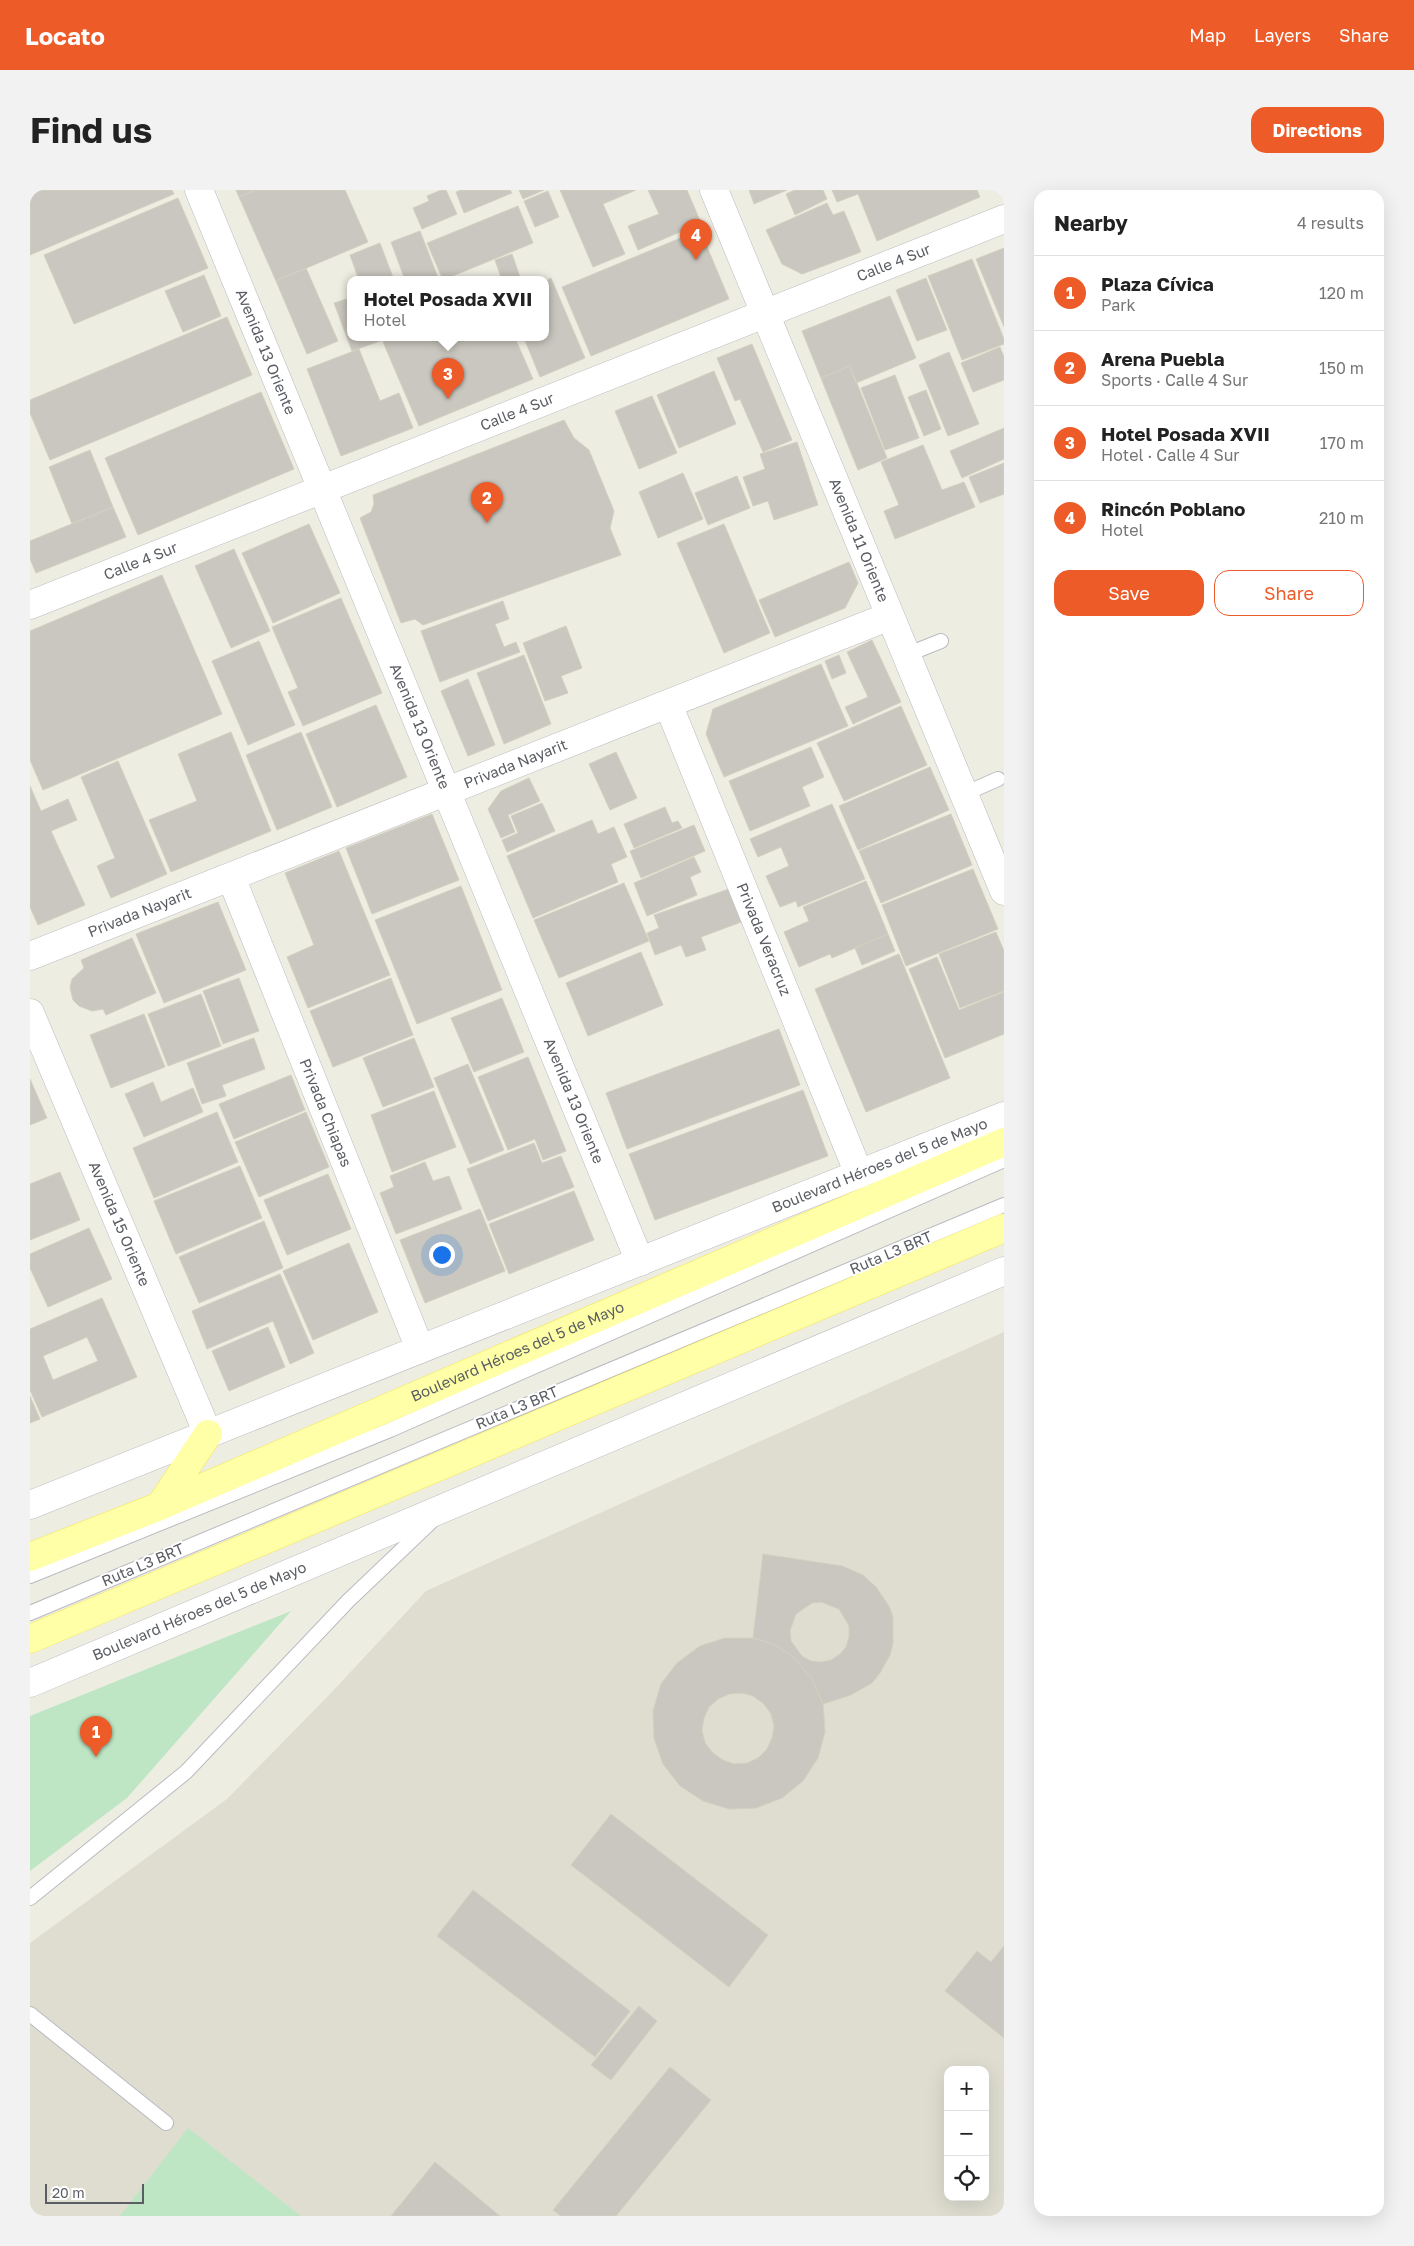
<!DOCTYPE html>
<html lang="en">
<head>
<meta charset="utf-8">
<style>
	:root { --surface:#fff; --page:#f2f2f2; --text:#222; --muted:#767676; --line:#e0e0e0; --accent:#ed5b29 }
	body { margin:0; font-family:"Golos Text",sans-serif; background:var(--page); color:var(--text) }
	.controls { position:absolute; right:15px; bottom:15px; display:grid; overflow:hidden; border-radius:10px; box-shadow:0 5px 20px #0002 }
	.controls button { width:45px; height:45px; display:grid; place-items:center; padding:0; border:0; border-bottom:1px solid var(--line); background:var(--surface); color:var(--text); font:25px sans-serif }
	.scale { position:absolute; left:15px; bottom:12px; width:99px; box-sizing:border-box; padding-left:5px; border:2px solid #5a5d63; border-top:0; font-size:14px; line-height:18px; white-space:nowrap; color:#5a5d63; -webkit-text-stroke:4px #fff; paint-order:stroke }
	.you { position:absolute; left:411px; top:1064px; width:18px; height:18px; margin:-12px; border:4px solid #fff; border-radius:50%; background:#1a73e8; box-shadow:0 0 0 8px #1a73e833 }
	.badge { display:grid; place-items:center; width:32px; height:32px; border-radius:50%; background:var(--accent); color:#fff; font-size:16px; font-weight:700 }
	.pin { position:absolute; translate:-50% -41px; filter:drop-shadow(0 1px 2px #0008) }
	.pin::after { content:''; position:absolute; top:26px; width:18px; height:15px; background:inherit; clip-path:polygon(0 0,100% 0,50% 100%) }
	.popup { position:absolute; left:317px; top:86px; width:202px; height:65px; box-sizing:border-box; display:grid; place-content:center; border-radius:10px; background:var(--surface); filter:drop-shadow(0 1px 4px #0005); font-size:16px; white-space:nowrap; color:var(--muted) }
	.popup b { font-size:19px; color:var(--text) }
	.popup::after { content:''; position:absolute; left:50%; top:100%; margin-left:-10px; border:10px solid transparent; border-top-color:var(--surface) }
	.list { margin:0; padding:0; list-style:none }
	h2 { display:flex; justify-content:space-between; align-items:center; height:65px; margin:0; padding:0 20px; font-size:21px }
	h2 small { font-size:16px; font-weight:400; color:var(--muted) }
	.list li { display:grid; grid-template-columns:32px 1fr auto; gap:15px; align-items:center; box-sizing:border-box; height:75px; padding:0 20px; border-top:1px solid var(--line) }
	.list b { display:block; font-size:19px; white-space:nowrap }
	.list p { margin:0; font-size:16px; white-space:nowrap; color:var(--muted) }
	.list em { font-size:16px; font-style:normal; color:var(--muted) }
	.actions { display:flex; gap:10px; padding:15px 20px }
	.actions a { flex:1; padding:11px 0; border:1px solid var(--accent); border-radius:15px; text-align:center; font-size:18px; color:var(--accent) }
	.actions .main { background:var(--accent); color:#fff }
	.icon { flex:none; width:28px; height:28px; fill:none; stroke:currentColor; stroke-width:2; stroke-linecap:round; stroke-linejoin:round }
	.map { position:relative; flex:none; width:974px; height:2026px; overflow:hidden; border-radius:15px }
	header { display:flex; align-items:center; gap:30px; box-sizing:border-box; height:70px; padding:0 25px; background:var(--accent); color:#fff }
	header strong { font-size:24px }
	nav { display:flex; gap:28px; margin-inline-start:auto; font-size:18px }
	.intro { display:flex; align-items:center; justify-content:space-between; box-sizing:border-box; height:120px; padding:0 30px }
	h1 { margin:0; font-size:35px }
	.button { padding:12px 22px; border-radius:15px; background:var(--accent); color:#fff; font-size:18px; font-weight:700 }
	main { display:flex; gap:30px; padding:0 30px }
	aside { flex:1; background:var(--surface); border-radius:15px; box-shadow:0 5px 20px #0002 }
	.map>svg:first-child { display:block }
	.education { fill:#deddd0; fill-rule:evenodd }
	.green { fill:#bee6c5 }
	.building { fill:#c9c7bf; stroke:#d3d0c0; fill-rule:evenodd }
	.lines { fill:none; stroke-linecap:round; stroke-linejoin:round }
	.service-casing { stroke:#babbc1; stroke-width:16 }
	.minor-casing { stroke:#babbc1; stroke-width:29 }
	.tertiary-casing { stroke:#babbc1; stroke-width:29 }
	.primary-casing { stroke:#f5e454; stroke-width:29 }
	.service { stroke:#fff; stroke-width:14 }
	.minor { stroke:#fff; stroke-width:28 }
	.tertiary { stroke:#fff; stroke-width:28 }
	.primary { stroke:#feffa6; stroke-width:28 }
	.labels { text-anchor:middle; stroke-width:4; stroke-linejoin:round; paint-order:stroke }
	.street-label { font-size:15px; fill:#5a5d63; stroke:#fff }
</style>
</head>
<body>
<header>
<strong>Locato</strong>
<nav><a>Map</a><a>Layers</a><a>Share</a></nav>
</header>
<div class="intro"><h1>Find us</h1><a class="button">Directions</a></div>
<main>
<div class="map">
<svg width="974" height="2026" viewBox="0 0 974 2026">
	<rect width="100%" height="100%" fill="#eeede2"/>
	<path class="education" d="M974,1142V2026H0V1753L197,1609L300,1504L396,1401ZM918,1880H955V2007H918Z"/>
	<path class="green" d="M261,1421L97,1608L0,1681V1526Z
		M158,1938L271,2026H90Z"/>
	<path class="building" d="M0,0H142L144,4L0,65Z
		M206,0H226L209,7Z
		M226,0H315L338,52L246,91L209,7Z
		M411,0H416L427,24L392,39L383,18L399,11L397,6Z
		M431,0H480L482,3L434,23L426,2Z
		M489,0H514L493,9Z
		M530,0H606L573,14L595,64L563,77Z
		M618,0H657L671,33L608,60L598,36L629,24Z
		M719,0H757L724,14Z
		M765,0H793L797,9L765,25L756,4Z
		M802,0H947L950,7L847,51L828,4L807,12Z
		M518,1L529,27L505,37L494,11Z
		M148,8L178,78L44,134L14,65Z
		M797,13L803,25L814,21L831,62L772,84L752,74L736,40Z
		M488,16L503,53L413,90L397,53Z
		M670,40L699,109L561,166L532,97Z
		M390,41L409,90H375L361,52Z
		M350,53L364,90H329L320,65Z
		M974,58V137L946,69Z
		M482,64L491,90H472L465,70Z
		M942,69L974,149V154L932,170L898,86Z
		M276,78L308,151L277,164L246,91Z
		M174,85L191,126L153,142L135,101Z
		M521,88L555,168L510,187L494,148H516V91Z
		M896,88L917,140L887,151L866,100Z
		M860,106L886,168L826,193L820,176L791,188L772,141Z
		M320,108V148H348L350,151L322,161L304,113Z
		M197,127L222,185L20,270L0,223V210Z
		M363,148H485L503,189L389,236L353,152Z
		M722,154L762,250L733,262L710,209L705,211L687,168Z
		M970,157L974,167V190L943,202L931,173Z
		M329,159L350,211L369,203L383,238L311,266L277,179Z
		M919,162L949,234L918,246L889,175Z
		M820,176L857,268L828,280L791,188Z
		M684,181L706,234L649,258L627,205Z
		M865,185L889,248L855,260L831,198Z
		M896,200L911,239L894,246L878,207Z
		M231,202L264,279L108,345L75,268Z
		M622,206L647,263L609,279L585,221Z
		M534,230L544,248L559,260L584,321L580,338L591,365L393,435L385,429L371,433L330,328L341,322L344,314L343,305Z
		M974,238V269L932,288L920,261Z
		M767,252L788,315L744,330L738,311L723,316L713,287L735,279L730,264Z
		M893,255L912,300L934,292L945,317L865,349L854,321L869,315L851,272Z
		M60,260L83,317L42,334L19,277Z
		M974,273V304L950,313L939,287Z
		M653,283L673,329L628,348L609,302Z
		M707,286L720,318L678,335L665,303Z
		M83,317L96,347L6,383L0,369V351Z
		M279,334L310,403L243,433L212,363Z
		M694,334L740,443L694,463L647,353Z
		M204,359L240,441L201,458L165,376Z
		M819,372L828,393L815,418L745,447L729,410Z
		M132,385L192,524L13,600L0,570V441Z
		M311,408L352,503L273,536L258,502L268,498L242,437Z
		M473,411L479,429L465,434L474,457L486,452L490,462L410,492L391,441Z
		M536,436L552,478L531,486L538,503L515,511L493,453Z
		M842,450L871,512L823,534L815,517L838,507L817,462Z
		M229,451L265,535L218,555L182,471Z
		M494,465L521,534L474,554L447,483Z
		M809,465L816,483L802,489L795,471Z
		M791,474L818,536L694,587L676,544L683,519Z
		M438,489L465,555L438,566L411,501Z
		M346,515L377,587L307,617L276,544Z
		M871,516L897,575L814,611L787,553Z
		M201,542L241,641L141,682L119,630L167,611L148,564Z
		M271,542L302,617L247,640L216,565Z
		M781,557L794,587L772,597L780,616L720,641L699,591Z
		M586,562L607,608L580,620L559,574Z
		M88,571L137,684L81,708L67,676L85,668L51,587Z
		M900,577L919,620L828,660L809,616Z
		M499,588L510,611L478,625L485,642L471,648L458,619L471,601Z
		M0,596L11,621L38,609L47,630L21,641L55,715L8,735L0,717Z
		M512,613L525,641L477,662L472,650L488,643L481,626Z
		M802,614L835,689L768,717L766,711L750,717L736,686L759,676L751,657L728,667L720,649Z
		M635,617L642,633L648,631L652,638L604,658L594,634Z
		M402,624L429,690L342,724L316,658Z
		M921,624L942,675L851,713L829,661Z
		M562,630L568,644L584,637L597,667L581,674L588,692L503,728L477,666Z
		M664,635L675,661L611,688L600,661Z
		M309,661L360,785L278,818L257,767L284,755L255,683Z
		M664,667L671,682L660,687L667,705L617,726L604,693Z
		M943,679L968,739L876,776L852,715Z
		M836,691L858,744L802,768L800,764L769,777L754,742L779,731L773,717Z
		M594,693L619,751L529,788L504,730Z
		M431,696L472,800L387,834L345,730Z
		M699,699L711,732L671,747L676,760L656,767L651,755L625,765L617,743L629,738L624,725Z
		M188,712L216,780L134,813L106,744Z
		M966,742L974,761V801L930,818L909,764Z
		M858,744L865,761L832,775L825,758Z
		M102,748L126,803L76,825L73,819L62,821L49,816L43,810L40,797L42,789L54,778L51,770Z
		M611,762L633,815L558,846L536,793Z
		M869,764L920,888L836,922L785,799Z
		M907,767L929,820L974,802V844L915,868L879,779Z
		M209,788L229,841L193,854L173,801Z
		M361,788L383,845L303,877L280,821Z
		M171,804L191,856L138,876L118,824Z
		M472,808L494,862L444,882L421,828Z
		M114,824L135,877L81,898L60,845Z
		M749,839L770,895L597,959L576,903Z
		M224,848L235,879L192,895L196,906L172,914L157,873Z
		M384,848L404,897L353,917L333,868Z
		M498,867L536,961L513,970L505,949L478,960L448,887Z
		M438,874L474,960L440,974L404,888Z
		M261,885L275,920L204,949L189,914Z
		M0,889L17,928L0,935Z
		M123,892L131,912L163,898L173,922L114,947L95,904Z
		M773,900L798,966L625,1030L599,964Z
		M404,901L426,957L362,982L341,925Z
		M187,922L208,972L124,1008L103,958Z
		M276,922L299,977L229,1007L205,952Z
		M504,953L512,973L531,966L544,997L458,1031L437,979Z
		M395,972L403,991L419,986L432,1019L366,1044L350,1003L364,997L360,986Z
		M210,976L232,1028L146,1064L124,1011Z
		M30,982L50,1030L0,1050V994Z
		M298,984L321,1039L257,1065L234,1010Z
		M544,1001L564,1050L479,1084L459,1034Z
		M450,1019L475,1081L395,1113L370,1050Z
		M234,1031L253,1078L169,1113L149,1067Z
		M59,1038L82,1089L18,1117L0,1078V1064Z
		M319,1053L348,1122L283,1150L253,1081Z
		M250,1084L284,1163L260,1174L243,1131L177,1159L162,1121Z
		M72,1108L107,1187L12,1227L0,1200V1139ZM57,1147L68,1171L23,1190L13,1166Z
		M238,1137L255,1177L199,1201L182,1161Z
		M0,1206L10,1229L0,1233Z
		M733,1364L812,1376L833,1385L846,1397L859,1416L863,1427V1453L860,1465L850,1483L842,1493L821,1505L793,1514L781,1487L761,1465L743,1454L723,1448ZM791,1412L809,1419L819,1436V1447L816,1457L810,1464L801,1470L791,1472L781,1471L772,1466L761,1451L760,1441L766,1424L782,1413Z
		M695,1448H723L743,1454L761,1465L781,1487L793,1514L795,1542L788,1568L773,1591L752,1608L726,1618L699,1619L673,1611L650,1596L633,1574L624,1548L623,1521L631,1494L647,1473L670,1456ZM712,1503L723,1506L734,1514L741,1524L744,1536L742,1548L737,1559L728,1568L717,1573L704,1574L693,1570L683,1563L675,1553L672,1540L674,1528L679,1517L688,1509L699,1504Z
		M581,1624L738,1745L699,1797L541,1675Z
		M443,1700L600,1821L565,1867L407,1746Z
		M974,1756V1848L915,1801L947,1761L961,1772Z
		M609,1816L627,1831L581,1890L561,1875Z
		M640,1877L681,1910L586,2026H531L523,2020Z
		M405,1972L470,2026H361Z"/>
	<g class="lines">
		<g class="service-casing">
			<path id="service" d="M876,465L911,451
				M934,604L968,589
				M0,1386L360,1240L974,970
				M0,1423L974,1015
				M0,1708L156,1582L318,1411L402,1331
				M0,1824L136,1933"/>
		</g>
		<g class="minor-casing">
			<g id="minor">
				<path id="s1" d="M169,0L610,1072"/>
				<path id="s2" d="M684,0L974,701"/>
				<path id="s3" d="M0,415L974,29"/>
				<path id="s4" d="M638,514L829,984"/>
				<path id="s5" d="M201,687L390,1159"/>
				<path id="s6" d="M0,766L860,426"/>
				<path id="s7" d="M0,823L178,1244"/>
			</g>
		</g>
		<g class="tertiary-casing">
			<g id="tertiary">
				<path id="s8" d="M0,1315L974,926"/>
				<path id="s9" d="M0,1493L974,1081"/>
			</g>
		</g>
		<g class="primary-casing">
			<g id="primary">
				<path d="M130,1316L178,1244"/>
				<path id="s10" d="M0,1367L130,1316L974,952"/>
				<path d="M0,1449L974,1038"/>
			</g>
		</g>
		<use href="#service" class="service"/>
		<use href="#minor" class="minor"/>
		<use href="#tertiary" class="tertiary"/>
		<use href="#primary" class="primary"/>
	</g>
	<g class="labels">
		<g class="street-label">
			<text dy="5" stroke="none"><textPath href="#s3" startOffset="929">Calle 4 Sur</textPath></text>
			<text dy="5" stroke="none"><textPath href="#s1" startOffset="175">Avenida 13 Oriente</textPath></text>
			<text dy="5" stroke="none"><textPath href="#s3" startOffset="524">Calle 4 Sur</textPath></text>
			<text dy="5" stroke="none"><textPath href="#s2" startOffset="379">Avenida 11 Oriente</textPath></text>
			<text dy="5" stroke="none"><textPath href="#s3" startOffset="119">Calle 4 Sur</textPath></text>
			<text dy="5" stroke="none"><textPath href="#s1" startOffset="580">Avenida 13 Oriente</textPath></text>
			<text dy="5" stroke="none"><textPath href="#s6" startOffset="522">Privada Nayarit</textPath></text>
			<text dy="5" stroke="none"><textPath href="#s6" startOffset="118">Privada Nayarit</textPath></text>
			<text dy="5" stroke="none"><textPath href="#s4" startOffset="254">Privada Veracruz</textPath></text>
			<text dy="5" stroke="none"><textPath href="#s1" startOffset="985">Avenida 13 Oriente</textPath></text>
			<text dy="5" stroke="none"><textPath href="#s5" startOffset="254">Privada Chiapas</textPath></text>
			<text dy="5" stroke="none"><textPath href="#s8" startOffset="915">Boulevard Héroes del 5 de Mayo</textPath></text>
			<text dy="5" stroke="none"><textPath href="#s7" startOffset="229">Avenida 15 Oriente</textPath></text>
			<text transform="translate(861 1063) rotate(-23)" y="5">Ruta L3 BRT</text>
			<text dy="5" stroke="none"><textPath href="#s10" startOffset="529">Boulevard Héroes del 5 de Mayo</textPath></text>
			<text transform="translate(487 1218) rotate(-23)" y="5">Ruta L3 BRT</text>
			<text transform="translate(113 1375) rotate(-23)" y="5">Ruta L3 BRT</text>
			<text dy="5" stroke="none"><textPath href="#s9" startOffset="184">Boulevard Héroes del 5 de Mayo</textPath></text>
		</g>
	</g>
</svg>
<div class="controls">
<button>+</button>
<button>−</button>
<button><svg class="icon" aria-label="locate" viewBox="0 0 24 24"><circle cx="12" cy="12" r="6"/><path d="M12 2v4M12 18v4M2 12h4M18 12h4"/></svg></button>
</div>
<div class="scale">20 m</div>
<div class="you"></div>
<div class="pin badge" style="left:66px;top:1567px">1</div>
<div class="pin badge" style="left:457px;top:333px">2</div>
<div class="pin badge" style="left:418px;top:209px">3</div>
<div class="popup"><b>Hotel Posada XVII</b>Hotel</div>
<div class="pin badge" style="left:666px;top:70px">4</div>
</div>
<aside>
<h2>Nearby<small>4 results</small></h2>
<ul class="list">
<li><span class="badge">1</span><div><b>Plaza Cívica</b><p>Park</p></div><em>120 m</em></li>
<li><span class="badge">2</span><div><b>Arena Puebla</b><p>Sports · Calle 4 Sur</p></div><em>150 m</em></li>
<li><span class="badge">3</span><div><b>Hotel Posada XVII</b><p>Hotel · Calle 4 Sur</p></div><em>170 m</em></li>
<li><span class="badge">4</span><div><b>Rincón Poblano</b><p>Hotel</p></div><em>210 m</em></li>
</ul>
<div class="actions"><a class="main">Save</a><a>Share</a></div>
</aside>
</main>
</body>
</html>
